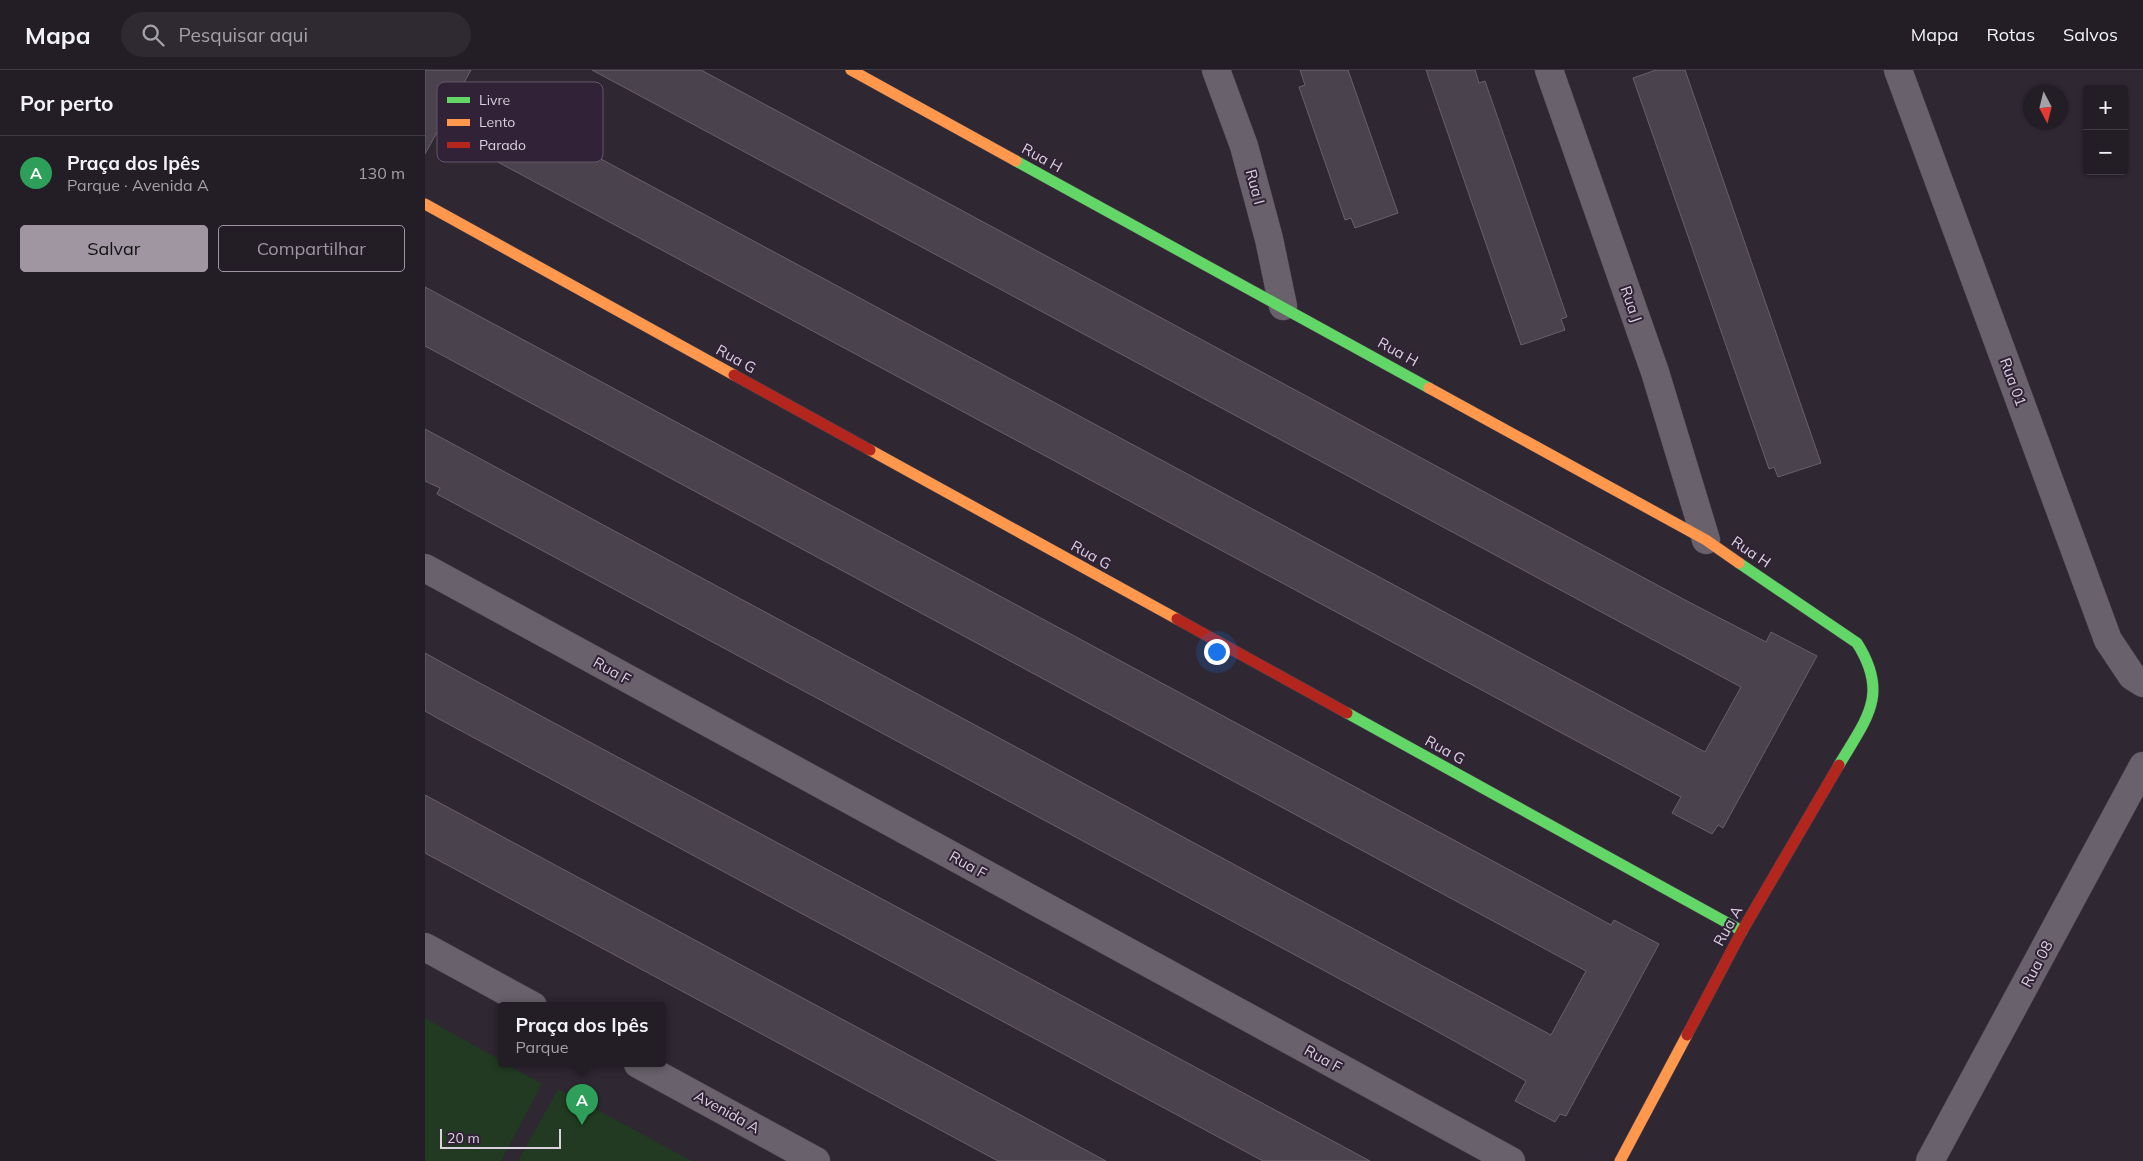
<!DOCTYPE html>
<html lang="pt">
<head>
<meta charset="utf-8">
<style>
	:root { --surface:#231d26; --page:#2f2a32; --text:#f1f3f6; --muted:#a3a2a7; --line:#403b43; --accent:#9f96a2 }
	body { margin:0; font-family:Mulish,sans-serif; background:var(--page); color:var(--text) }
	.controls { position:absolute; right:15px; top:15px; display:grid; overflow:hidden; border-radius:5px; box-shadow:0 1px 4px #0004 }
	.controls button { width:45px; height:45px; display:grid; place-items:center; padding:0; border:0; border-bottom:1px solid var(--line); background:var(--surface); color:var(--text); font:25px sans-serif }
	.compass { position:absolute; left:1598px; top:15px; width:45px; height:45px; border-radius:50%; background:var(--surface); box-shadow:0 1px 4px #0004; rotate:173deg }
	.scale { position:absolute; left:15px; bottom:12px; width:121px; box-sizing:border-box; padding-left:5px; border:2px solid #dbd1df; border-top:0; font-size:14px; line-height:18px; white-space:nowrap; color:#dbd1df; -webkit-text-stroke:4px #312237; paint-order:stroke }
	.you { position:absolute; left:791px; top:581px; width:18px; height:18px; margin:-12px; border:4px solid #fff; border-radius:50%; background:#1a73e8; box-shadow:0 0 0 8px #1a73e833 }
	.badge { display:grid; place-items:center; width:32px; height:32px; border-radius:50%; background:var(--accent); color:#fff; font-size:16px; font-weight:700 }
	.pin { position:absolute; translate:-50% -41px; filter:drop-shadow(0 1px 2px #0008) }
	.pin::after { content:''; position:absolute; top:26px; width:18px; height:15px; background:inherit; clip-path:polygon(0 0,100% 0,50% 100%) }
	.popup { position:absolute; left:73px; top:932px; width:168px; height:65px; box-sizing:border-box; display:grid; place-content:center; border-radius:5px; background:var(--surface); filter:drop-shadow(0 1px 4px #0005); font-size:16px; white-space:nowrap; color:var(--muted) }
	.popup b { font-size:19px; color:var(--text) }
	.popup::after { content:''; position:absolute; left:50%; top:100%; margin-left:-10px; border:10px solid transparent; border-top-color:var(--surface) }
	.list { margin:0; padding:0; list-style:none }
	h2 { display:flex; justify-content:space-between; align-items:center; height:65px; margin:0; padding:0 20px; font-size:21px }
	h2 small { font-size:16px; font-weight:400; color:var(--muted) }
	.list li { display:grid; grid-template-columns:32px 1fr auto; gap:15px; align-items:center; box-sizing:border-box; height:75px; padding:0 20px; border-top:1px solid var(--line) }
	.list b { display:block; font-size:19px; white-space:nowrap }
	.list p { margin:0; font-size:16px; white-space:nowrap; color:var(--muted) }
	.list em { font-size:16px; font-style:normal; color:var(--muted) }
	.actions { display:flex; gap:10px; padding:15px 20px }
	.actions a { flex:1; padding:11px 0; border:1px solid var(--accent); border-radius:5px; text-align:center; font-size:18px; color:var(--accent) }
	.actions .main { background:var(--accent); color:#111 }
	.icon { flex:none; width:28px; height:28px; fill:none; stroke:currentColor; stroke-width:2; stroke-linecap:round; stroke-linejoin:round }
	.map { position:relative; flex:none; width:1718px; height:1091px; overflow:hidden }
	header { display:flex; align-items:center; gap:30px; box-sizing:border-box; height:70px; padding:0 25px; background:var(--surface); border-bottom:1px solid var(--line) }
	header strong { font-size:24px }
	nav { display:flex; gap:28px; margin-inline-start:auto; font-size:18px }
	.search { width:350px; height:45px; background:var(--page); display:flex; align-items:center; gap:12px; box-sizing:border-box; padding:0 18px; border-radius:28px; color:var(--muted); font-size:19px }
	main { display:flex }
	aside { flex:1; background:var(--surface) }
	.map>svg:first-child { display:block }
	.green { fill:#213a21 }
	.building { fill:#4a424d; stroke:#68606b }
	.lines { fill:none; stroke-linecap:round; stroke-linejoin:round }
	.street-casing { stroke:#4a424d; stroke-width:29 }
	.fast-casing { stroke:#4a424d; stroke-width:12 }
	.slow-casing { stroke:#4a424d; stroke-width:12 }
	.jam-casing { stroke:#4a424d; stroke-width:12 }
	.street { stroke:#69626c; stroke-width:28 }
	.fast { stroke:#63d668; stroke-width:11 }
	.slow { stroke:#ff974d; stroke-width:11 }
	.jam { stroke:#b3261e; stroke-width:11 }
	.labels { text-anchor:middle; stroke-width:4; stroke-linejoin:round; paint-order:stroke }
	.street-label { font-size:15px; fill:#dbd1df; stroke:#312237 }
	.key { fill:#312237; stroke:#645769; stroke-width:1 }
	.key-label { font-size:14px; fill:#dbd1df }
</style>
</head>
<body>
<header>
<strong>Mapa</strong>
<div class="search"><svg class="icon" aria-label="search" viewBox="0 0 24 24"><circle cx="10" cy="10" r="6"/><path d="M15 15l6 6"/></svg>Pesquisar aqui</div>
<nav><a>Mapa</a><a>Rotas</a><a>Salvos</a></nav>
</header>
<main>
<aside>
<h2>Por perto<small></small></h2>
<ul class="list">
<li><span class="badge" style="background:#2e9e5b">A</span><div><b>Praça dos Ipês</b><p>Parque · Avenida A</p></div><em>130 m</em></li>
</ul>
<div class="actions"><a class="main">Salvar</a><a>Compartilhar</a></div>
</aside>
<div class="map">
<svg width="1718" height="1091" viewBox="0 0 1718 1091">
	<rect width="100%" height="100%" fill="#2f2732"/>
	<path class="green" d="M0,948L77,991V994H81L117,1014L76,1091H0Z
		M133,1019L267,1091H93Z"/>
	<path class="building" d="M0,0H46L0,84Z
		M167,0H276L1260,530L1341,572L1346,562L1392,586L1298,758L1293,755L1287,764L1247,743L1256,727L69,90L94,45L1280,682L1316,617Z
		M875,0H923L973,143L930,158L926,148L920,150L874,17L880,15Z
		M1001,0H1050L1054,13L1060,11L1142,247L1136,249L1140,260L1096,275Z
		M1231,0H1260L1396,393L1353,407L1349,397L1344,399L1208,8Z
		M0,217L1118,818L1186,855L1189,850L1234,874L1141,1046L1135,1044L1130,1052L1090,1031L1101,1011L1006,958L12,424L15,418L0,411V359L1126,965L1161,901L0,276Z
		M0,583L38,604L945,1091H838L14,649L0,641Z
		M0,725L65,760L681,1091H573L0,783Z"/>
	<g class="lines">
		<g class="street-casing">
			<path id="street" d="M791,0L819,76L844,169L858,236
				M1124,0L1230,302L1281,470
				M1473,0L1683,570L1707,606L1718,613
				M0,498L1086,1091
				M0,877L108,936
				M213,994L391,1091
				M1505,1091L1718,696"/>
		</g>
		<g class="fast-casing">
			<path id="fast" d="M591,91L1004,318
				M1314,493L1432,573C1465,625 1441,649 1414,695
				M922,643L1317,861"/>
		</g>
		<g class="slow-casing">
			<path id="slow" d="M426,0L591,91
				M0,134L309,305
				M1004,318L1281,470L1314,493
				M445,380L752,549
				M1195,1091L1262,965"/>
		</g>
		<g class="jam-casing">
			<path id="jam" d="M309,305L445,380
				M752,549L922,643
				M1262,965L1317,861L1414,695"/>
		</g>
		<use href="#street" class="street"/>
		<use href="#fast" class="fast"/>
		<use href="#slow" class="slow"/>
		<use href="#jam" class="jam"/>
	</g>
	<g class="labels">
		<g class="street-label">
			<text transform="translate(617 88) rotate(29)" y="5">Rua H</text>
			<text transform="translate(830 117) rotate(75)" y="5">Rua I</text>
			<text transform="translate(1206 234) rotate(71)" y="5">Rua J</text>
			<text transform="translate(973 282) rotate(29)" y="5">Rua H</text>
			<text transform="translate(311 289) rotate(29)" y="5">Rua G</text>
			<text transform="translate(1588 312) rotate(70)" y="5">Rua 01</text>
			<text transform="translate(1326 482) rotate(34)" y="5">Rua H</text>
			<text transform="translate(666 485) rotate(29)" y="5">Rua G</text>
			<text transform="translate(187 601) rotate(29)" y="5">Rua F</text>
			<text transform="translate(1020 680) rotate(29)" y="5">Rua G</text>
			<text transform="translate(543 795) rotate(29)" y="5">Rua F</text>
			<text transform="translate(1303 856) rotate(-61)" y="5">Rua A</text>
			<text transform="translate(1612 894) rotate(-62)" y="5">Rua 08</text>
			<text transform="translate(898 989) rotate(29)" y="5">Rua F</text>
			<text transform="translate(302 1042) rotate(29)" y="5">Avenida A</text>
		</g>
	</g>
	<rect x="12" y="12" width="166" height="80" rx="8" class="key"/>
	<rect x="22" y="27" width="23" height="6" fill="#63d668"/>
	<rect x="22" y="49" width="23" height="7" fill="#ff974d"/>
	<rect x="22" y="72" width="23" height="6" fill="#b3261e"/>
	<g class="key-label">
		<text x="54" y="35">Livre</text>
		<text x="54" y="57">Lento</text>
		<text x="54" y="80">Parado</text>
	</g>
</svg>
<div class="controls">
<button>+</button>
<button>−</button>
</div>
<svg class="compass" viewBox="-18 -18 36 36"><path d="M0-13l5 13h-10z" fill="#e53935"/><path d="M0 13l5-13h-10z" fill="#a3a2a7"/></svg>
<div class="scale">20 m</div>
<div class="you"></div>
<div class="pin badge" style="left:157px;top:1055px;background:#2e9e5b">A</div>
<div class="popup"><b>Praça dos Ipês</b>Parque</div>
</div>
</main>
</body>
</html>
